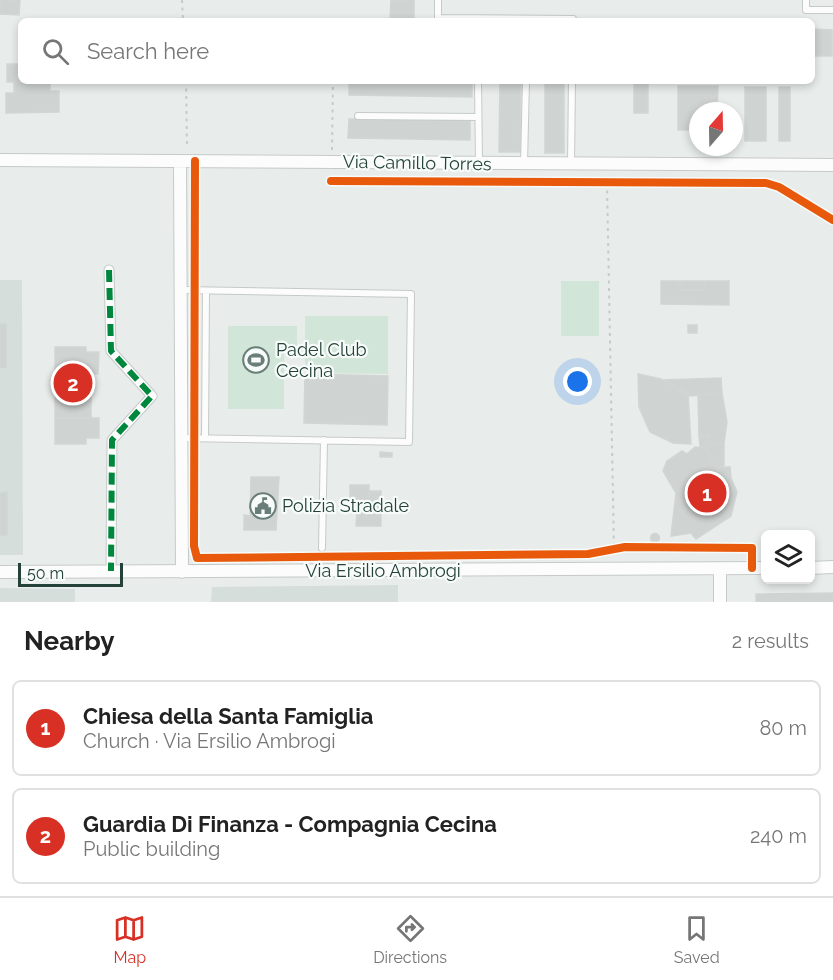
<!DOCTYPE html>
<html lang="en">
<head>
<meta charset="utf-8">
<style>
	:root { --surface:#fff; --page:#f6f6f6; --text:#222; --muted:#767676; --line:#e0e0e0; --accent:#d93025 }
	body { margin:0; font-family:Raleway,sans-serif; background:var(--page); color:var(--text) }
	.controls { position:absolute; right:18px; bottom:18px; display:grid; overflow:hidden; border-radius:9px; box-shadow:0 3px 9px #0003 }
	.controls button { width:54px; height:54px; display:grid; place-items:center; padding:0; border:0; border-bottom:2px solid var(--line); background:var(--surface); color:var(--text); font:30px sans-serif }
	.compass { position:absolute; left:689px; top:102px; width:54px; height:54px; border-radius:50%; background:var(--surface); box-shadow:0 3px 9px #0003; rotate:20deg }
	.scale { position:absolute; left:18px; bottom:15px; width:105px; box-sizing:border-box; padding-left:6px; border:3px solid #24423a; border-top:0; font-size:16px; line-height:21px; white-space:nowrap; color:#24423a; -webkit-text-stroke:4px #f7fbf9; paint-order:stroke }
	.you { position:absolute; left:578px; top:382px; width:21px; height:21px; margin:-15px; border:4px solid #fff; border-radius:50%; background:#1a73e8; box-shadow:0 0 0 9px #1a73e833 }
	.badge { display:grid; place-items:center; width:39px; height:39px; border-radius:50%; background:var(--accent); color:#fff; font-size:20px; font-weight:700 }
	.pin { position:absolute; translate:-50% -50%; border:3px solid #fff; box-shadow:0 2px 6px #0006 }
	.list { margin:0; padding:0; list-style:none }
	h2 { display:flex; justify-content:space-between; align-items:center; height:78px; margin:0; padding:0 24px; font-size:26px }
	h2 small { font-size:20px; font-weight:400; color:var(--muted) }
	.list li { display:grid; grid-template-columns:39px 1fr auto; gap:18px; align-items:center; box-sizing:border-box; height:96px; margin:0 12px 12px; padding:0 12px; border:2px solid var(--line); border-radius:9px }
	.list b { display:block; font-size:22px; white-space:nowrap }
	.list p { margin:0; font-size:20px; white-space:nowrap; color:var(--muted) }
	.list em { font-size:20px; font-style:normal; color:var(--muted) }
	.icon { flex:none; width:33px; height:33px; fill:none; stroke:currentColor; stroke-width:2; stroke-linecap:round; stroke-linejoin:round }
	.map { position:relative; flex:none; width:833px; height:602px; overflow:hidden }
	.search { position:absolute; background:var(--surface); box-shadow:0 3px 9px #0003; left:18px; right:18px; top:18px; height:66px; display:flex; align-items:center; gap:15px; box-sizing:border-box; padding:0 21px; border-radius:9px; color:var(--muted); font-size:22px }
	.sheet { height:294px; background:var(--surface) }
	nav { display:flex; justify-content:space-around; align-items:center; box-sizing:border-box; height:84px; border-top:2px solid var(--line); background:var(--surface); font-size:16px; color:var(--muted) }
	nav a { display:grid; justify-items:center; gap:3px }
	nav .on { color:var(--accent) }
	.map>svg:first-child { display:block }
	.built { fill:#d6dedb }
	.green { fill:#d1e6d8 }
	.building { fill:#cfd4d2; stroke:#d1d6d4; stroke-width:1.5 }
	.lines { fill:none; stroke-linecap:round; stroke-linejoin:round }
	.service-casing { stroke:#c5cac8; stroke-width:8 }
	.pedestrian-casing { stroke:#c5cac8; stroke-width:11 }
	.minor-casing { stroke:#c5cac8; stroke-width:14 }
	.path { stroke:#c3ccca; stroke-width:2; stroke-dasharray:3 4.5; stroke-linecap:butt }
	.service { stroke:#fcfcfc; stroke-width:6 }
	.pedestrian { stroke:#fcfcfc; stroke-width:9 }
	.minor { stroke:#fcfcfc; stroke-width:12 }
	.quiet { stroke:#00873e; stroke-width:6; stroke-dasharray:12 6; stroke-linecap:butt }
	.cycleway-casing { stroke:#f7fbf9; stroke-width:11 }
	.cycleway { stroke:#e8590c; stroke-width:8 }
	.labels { text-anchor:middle; stroke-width:4.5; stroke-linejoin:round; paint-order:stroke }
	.street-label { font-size:18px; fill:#24423a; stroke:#f7fbf9 }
	.poi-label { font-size:18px; fill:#24423a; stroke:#f7fbf9; text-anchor:start }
</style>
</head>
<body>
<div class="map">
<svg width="833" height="602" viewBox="0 0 833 602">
	<rect width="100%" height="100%" fill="#e8edeb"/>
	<path class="built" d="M0,280H22L23,555H0Z
		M398,585V602H211L212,587Z
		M0,588L75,589V602H0Z"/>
	<path class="green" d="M561,281H599V336H561Z
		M305,316H388V374L305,373Z
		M228,326H297V348H284V409H228Z"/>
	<path class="building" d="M0,0H20L19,15L0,14Z
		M391,0H414V21H390Z
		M812,29L832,30V56H812Z
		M7,64H21V81H56L50,82V91H59V112L6,113V93H14V82H7Z
		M349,81H472V97L349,95Z
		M500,81H521L520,152H499Z
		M545,81H564V153H545Z
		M634,81H648V113H634Z
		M678,86H718L717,111H698V130H678Z
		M745,87H766V141H745Z
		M779,87H790V141H779Z
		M349,119L470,121V140L348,138Z
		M661,281H680V290H704L705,281H729V305L661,304Z
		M680,281H705L704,290H680Z
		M0,324H6V367L0,368Z
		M688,325H697V333H688Z
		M55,347H86V352H99L98,374L55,373Z
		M55,373H91V393H55Z
		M305,374L388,376L387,425L304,423Z
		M638,374L661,379L688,394L691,444L673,443L650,432L639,407Z
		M721,378L722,393L689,396L664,380Z
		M60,393H85V398H60Z
		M722,393L727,422L724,443L709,444V436H699L698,394Z
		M55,398H91V418H55Z
		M55,418H99V438H86V444H55Z
		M699,436H709V444L724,443V465L719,467L711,459L709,451L700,446Z
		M695,447L707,448L711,459L719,467H730L731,478L737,492L731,516L696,539L691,533L671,536L676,493L663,471L667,461L682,451L687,454Z
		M380,452L392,453V457H380Z
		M251,477H279L276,530H244V515L250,516Z
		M350,485H369V511H350Z
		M369,491H381V526H356L357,511H369Z
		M7,492V535H0V493Z
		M650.5 538a4.5 4.5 0 1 1 9 0a4.5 4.5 0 1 1-9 0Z
		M833,593V602H756V594Z"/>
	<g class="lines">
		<g class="service-casing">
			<path id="service" d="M438,0V18L573,19V21
				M806,0V10H833
				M478,81L479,163
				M358,116L478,117
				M524,164L526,81
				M571,164L572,81
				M182,438L409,442L411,294L182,290
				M205,438L206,291
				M322,548L324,440"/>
		</g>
		<g class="pedestrian-casing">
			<path id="pedestrian" d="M109,270L111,351L152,396L112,440L111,571"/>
		</g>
		<g class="minor-casing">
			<path id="minor" d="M0,160L833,165
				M180,161L182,572
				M810,568L833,567
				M0,572L766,568
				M720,602V569"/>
		</g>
		<path class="path" d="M182,0L183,21
			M186,81L187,147
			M332,150L333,81
			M607,183L614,549"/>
		<use href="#service" class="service"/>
		<use href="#pedestrian" class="pedestrian"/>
		<use href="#minor" class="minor"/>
		<path class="quiet" d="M109,270L111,351L152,396L112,440L111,571"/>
		<g class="cycleway-casing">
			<path id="cycleway" d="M195,161L194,546L197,558L588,554L625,547L752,548V568
				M331,181L766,183L779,187L833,220"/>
		</g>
		<use href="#cycleway" class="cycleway"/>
	</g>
	<defs>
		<g id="stadium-ring" transform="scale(1.35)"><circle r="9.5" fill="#f7fbf9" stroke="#697e78" stroke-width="1.5"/><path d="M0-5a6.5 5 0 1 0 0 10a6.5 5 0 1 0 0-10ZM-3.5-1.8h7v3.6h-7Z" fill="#697e78"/></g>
		<g id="civic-ring" transform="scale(1.35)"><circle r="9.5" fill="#f7fbf9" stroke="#697e78" stroke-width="1.5"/><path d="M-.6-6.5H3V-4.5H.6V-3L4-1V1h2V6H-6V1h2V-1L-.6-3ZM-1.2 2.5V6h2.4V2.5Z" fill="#697e78"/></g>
	</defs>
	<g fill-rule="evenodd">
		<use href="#stadium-ring" x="256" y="360"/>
		<use href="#civic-ring" x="263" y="506"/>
	</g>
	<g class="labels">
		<g class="street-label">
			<text transform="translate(417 163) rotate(1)" y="6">Via Camillo Torres</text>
			<text x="383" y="577">Via Ersilio Ambrogi</text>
		</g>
		<g class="poi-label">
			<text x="276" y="356">Padel Club<tspan x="276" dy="21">Cecina</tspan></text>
			<text x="282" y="512">Polizia Stradale</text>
		</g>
	</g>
</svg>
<div class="controls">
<button><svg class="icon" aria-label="layers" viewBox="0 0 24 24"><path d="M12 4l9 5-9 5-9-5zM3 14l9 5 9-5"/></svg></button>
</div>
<svg class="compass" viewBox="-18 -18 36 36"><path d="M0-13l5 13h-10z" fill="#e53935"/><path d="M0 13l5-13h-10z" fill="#767676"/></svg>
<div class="scale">50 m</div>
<div class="you"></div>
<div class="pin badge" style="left:707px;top:493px">1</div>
<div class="pin badge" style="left:73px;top:383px">2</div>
<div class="search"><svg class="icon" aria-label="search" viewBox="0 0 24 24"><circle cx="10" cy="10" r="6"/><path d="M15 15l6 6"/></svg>Search here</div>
</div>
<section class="sheet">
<h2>Nearby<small>2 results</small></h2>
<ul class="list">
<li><span class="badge">1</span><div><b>Chiesa della Santa Famiglia</b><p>Church · Via Ersilio Ambrogi</p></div><em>80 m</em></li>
<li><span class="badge">2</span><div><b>Guardia Di Finanza - Compagnia Cecina</b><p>Public building</p></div><em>240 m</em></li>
</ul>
</section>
<nav>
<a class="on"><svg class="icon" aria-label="map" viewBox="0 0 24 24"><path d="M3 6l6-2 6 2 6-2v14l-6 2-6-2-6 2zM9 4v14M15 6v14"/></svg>Map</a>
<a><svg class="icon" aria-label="directions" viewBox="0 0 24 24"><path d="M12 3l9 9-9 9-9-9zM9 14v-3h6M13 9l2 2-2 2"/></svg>Directions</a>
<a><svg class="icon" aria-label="saved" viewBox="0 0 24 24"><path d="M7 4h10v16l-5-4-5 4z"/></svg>Saved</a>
</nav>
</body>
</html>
